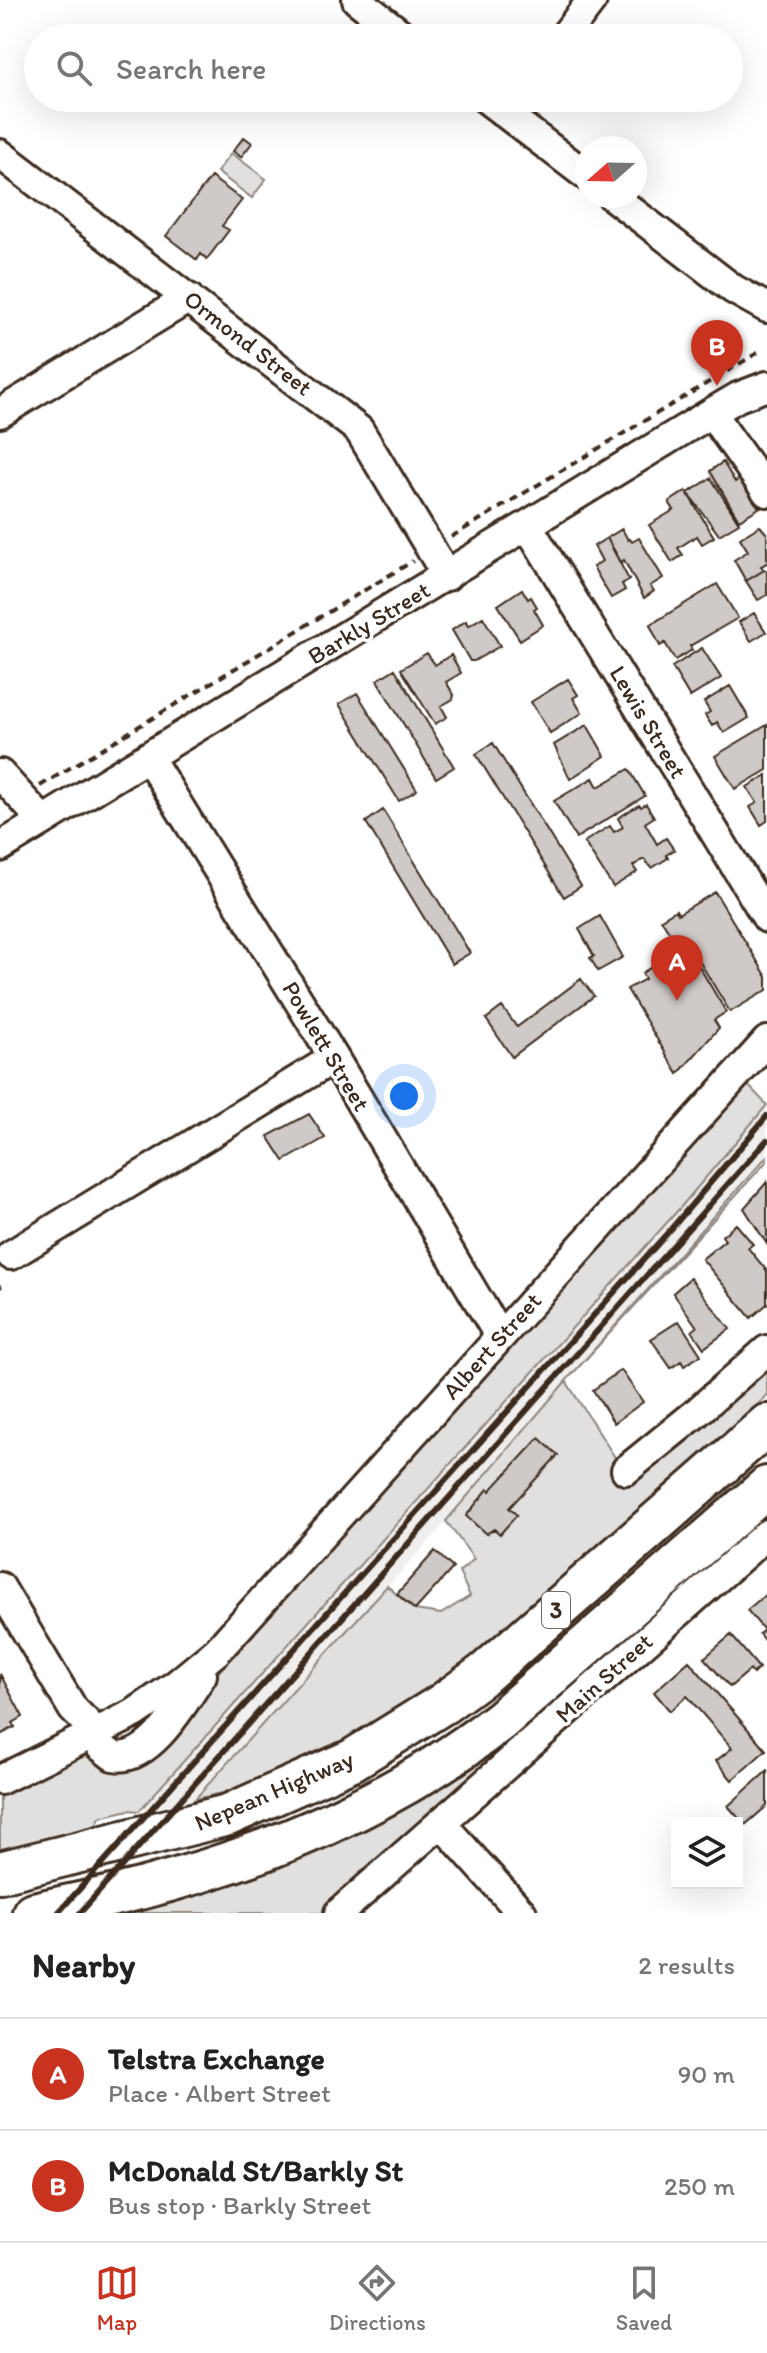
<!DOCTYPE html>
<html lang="en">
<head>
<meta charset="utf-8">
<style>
	:root { --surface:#fff; --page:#f6f6f6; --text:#222; --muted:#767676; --line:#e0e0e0; --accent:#c8321e }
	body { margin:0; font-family:Itim,sans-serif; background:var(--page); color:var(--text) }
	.controls { position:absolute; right:24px; bottom:24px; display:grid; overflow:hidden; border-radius:0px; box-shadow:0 8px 32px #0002 }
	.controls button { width:72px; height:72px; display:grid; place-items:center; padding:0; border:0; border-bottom:2px solid var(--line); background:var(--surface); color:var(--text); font:40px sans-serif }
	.compass { position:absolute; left:575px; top:136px; width:72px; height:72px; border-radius:50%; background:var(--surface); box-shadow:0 8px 32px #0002; rotate:250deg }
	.you { position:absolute; left:404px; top:1096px; width:28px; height:28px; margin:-20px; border:6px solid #fff; border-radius:50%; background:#1a73e8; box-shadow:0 0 0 12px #1a73e833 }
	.badge { display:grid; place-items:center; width:52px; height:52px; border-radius:50%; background:var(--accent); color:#fff; font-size:26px; font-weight:700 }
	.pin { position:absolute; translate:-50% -66px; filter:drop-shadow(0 2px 4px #0008) }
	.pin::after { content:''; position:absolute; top:42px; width:28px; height:24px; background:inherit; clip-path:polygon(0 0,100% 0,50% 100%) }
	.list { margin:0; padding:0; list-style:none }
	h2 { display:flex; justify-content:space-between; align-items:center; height:104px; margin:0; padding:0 32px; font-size:34px }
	h2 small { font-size:26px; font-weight:400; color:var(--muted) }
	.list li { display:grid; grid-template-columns:52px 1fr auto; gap:24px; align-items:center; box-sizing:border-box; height:112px; padding:0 32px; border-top:2px solid var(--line) }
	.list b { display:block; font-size:30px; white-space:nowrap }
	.list p { margin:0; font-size:26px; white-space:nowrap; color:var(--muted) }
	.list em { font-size:26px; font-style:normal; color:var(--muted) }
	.icon { flex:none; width:44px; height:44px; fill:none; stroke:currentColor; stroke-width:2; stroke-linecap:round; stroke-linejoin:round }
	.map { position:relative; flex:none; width:767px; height:1913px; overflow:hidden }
	.search { position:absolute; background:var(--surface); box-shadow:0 8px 32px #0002; left:24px; right:24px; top:24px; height:88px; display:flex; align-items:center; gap:20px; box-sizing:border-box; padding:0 28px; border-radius:44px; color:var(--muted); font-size:30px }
	.sheet { height:328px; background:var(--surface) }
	nav { display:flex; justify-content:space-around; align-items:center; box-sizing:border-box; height:112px; border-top:2px solid var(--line); background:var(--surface); font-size:22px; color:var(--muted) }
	nav a { display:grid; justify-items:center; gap:4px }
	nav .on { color:var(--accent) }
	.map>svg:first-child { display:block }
	.built { fill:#f1efee }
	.green { fill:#e2e0de; stroke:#8e857e; stroke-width:2 }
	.building { fill:#cfcac7; stroke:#3b2a1e; stroke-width:2 }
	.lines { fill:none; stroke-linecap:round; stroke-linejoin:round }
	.minor-casing { stroke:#3b2a1e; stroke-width:34 }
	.highway-casing { stroke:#3b2a1e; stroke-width:46 }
	.path { stroke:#3b2a1e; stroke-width:4; stroke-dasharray:8 6; stroke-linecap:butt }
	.minor { stroke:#fff; stroke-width:28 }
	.highway { stroke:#fff; stroke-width:40 }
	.rail { stroke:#3b2a1e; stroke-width:6 }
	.labels { text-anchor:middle; stroke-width:7; stroke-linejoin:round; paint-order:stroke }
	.shield { fill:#fff; stroke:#766a62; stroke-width:2 }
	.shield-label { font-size:22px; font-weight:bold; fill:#3b2a1e }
	.street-label { font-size:24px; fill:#3b2a1e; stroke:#fff }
</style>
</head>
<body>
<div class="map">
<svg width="767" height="1913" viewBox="0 0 767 1913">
	<rect width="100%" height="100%" fill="#fff"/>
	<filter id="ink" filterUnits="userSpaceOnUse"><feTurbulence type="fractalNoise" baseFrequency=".0125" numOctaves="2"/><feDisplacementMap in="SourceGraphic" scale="16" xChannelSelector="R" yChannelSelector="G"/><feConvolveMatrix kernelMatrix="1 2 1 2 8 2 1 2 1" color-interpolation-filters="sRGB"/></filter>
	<g filter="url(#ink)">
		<path class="built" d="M767,1105V1156L566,1381L437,1532L195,1799L139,1811L680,1208Z"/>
		<path class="green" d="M231,153L266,179L252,198L217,172Z
			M747,1084L767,1105L680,1208L139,1811L129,1810L100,1817L92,1833L0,1857V1793L80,1753L107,1766L202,1694L229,1659Z
			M767,1156V1161L566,1381L632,1484L767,1364V1396L515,1626L440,1684L348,1742L242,1789L195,1799L387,1586L415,1610L441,1614L470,1596L459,1572L474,1559L446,1521L566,1381Z
			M510,1731L516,1738L322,1913H134L273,1871L393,1812Z"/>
		<path class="building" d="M244,137L252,143L241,157L233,151Z
			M211,177L242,200L222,226L229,230L207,259L201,254L197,260L166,236Z
			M723,462L735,482L741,478L759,508L739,520L710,471Z
			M711,478L739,523L719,535L688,493Z
			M686,491L714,537L702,544L697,536L678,548L683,555L672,562L649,525L674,510L669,502Z
			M760,526L767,534V563L761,566L764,570L746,581L734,560L748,551L740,538Z
			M622,529L628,540L630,539L632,542L639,538L663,578L650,586L654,591L644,598L624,560L621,562L607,538Z
			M607,538L629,580L622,584L625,590L611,598L593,567L602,561L594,546Z
			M764,570L767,571V595L758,600L746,581Z
			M717,584L738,618L690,646L692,650L675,660L665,643L660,646L650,625Z
			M522,589L528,599L531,597L537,607L534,609L543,625L520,640L498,605Z
			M754,613L766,632L751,641L739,622Z
			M483,617L500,646L474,661H470L452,630L466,621L468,626Z
			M702,648L721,678L690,697L672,667Z
			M427,653L435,665L451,655L461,673L446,682L454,695L453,699L441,706L447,717L435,724L401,669Z
			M395,669L454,767L436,778L377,680Z
			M568,679L578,695L573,698L582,713L550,733L531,702Z
			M730,686L749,718L724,733L717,722L712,726L705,715L710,712L704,702Z
			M357,693L417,790L399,801L339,704Z
			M587,725L605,756L570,779L554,745Z
			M767,725V770L735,789L715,756Z
			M493,743L581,886L564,897L476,754Z
			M629,769L645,796L576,838L554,801L593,778L598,787Z
			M767,775V821L761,825L750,807L757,803L747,787Z
			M646,804L654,817L645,823L657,844L666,838L674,850L666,855L668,858L652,868L644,859L633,866L637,872L613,887L584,842L610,826L614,832L623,827L618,818L639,805L641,807Z
			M383,810L470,953L452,964L366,822Z
			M715,892L767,977V990L730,1012L684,936L675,941L661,919L676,910L678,914Z
			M600,916L623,957L598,971L590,958L594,956L579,929Z
			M687,946L726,1012L714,1020L719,1028L678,1074L627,989L645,979L642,973Z
			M581,979L594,996L512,1057L486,1019L502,1007L517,1027Z
			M309,1114L325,1138L284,1161L268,1136Z
			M767,1182V1244L744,1208Z
			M736,1224L753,1244L748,1248L767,1271V1304L751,1318L702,1259L725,1240L722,1236Z
			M690,1278L730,1329L704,1348L692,1331L697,1327L673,1293Z
			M679,1321L701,1355L684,1366L681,1361L671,1368L651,1339Z
			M621,1370L643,1402L614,1423L593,1390Z
			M539,1438L558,1455L509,1508L517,1515L500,1534L494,1529L486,1534L466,1516L488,1489L490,1491Z
			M435,1551L453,1568L415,1610L397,1594Z
			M765,1595L767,1598V1644L759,1634L764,1630L747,1610Z
			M731,1635L759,1668L753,1674L750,1670L730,1687L704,1658Z
			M689,1661L766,1750L732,1780L716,1761L732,1748L687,1696L670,1711L654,1692Z
			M0,1674L23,1717L13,1723L15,1727L0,1735Z
			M767,1771V1806L745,1825L728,1806Z"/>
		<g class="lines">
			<g class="minor-casing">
				<path id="minor" d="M357,0L406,38
					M563,38L592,0
					M485,98L587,176
					M0,154L359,430L447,576
					M612,196L733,289L767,308
					M0,413L189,298
					M711,413L767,492
					M528,526L767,918
					M149,758L334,1058L500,1337
					M0,774L43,821
					M0,847L711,413L738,397L767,386
					M11,1255L334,1058
					M626,1470L695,1414L767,1350
					M0,1587L73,1709L92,1728L100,1746L113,1756C149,1764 185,1701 202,1675
					M0,1780L135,1713L177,1684L217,1651L767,1041
					M441,1823L522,1913
					M339,1913L767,1534"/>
			</g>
			<g class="highway-casing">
				<path id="highway" d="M0,1872L228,1815L352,1760L444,1703L485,1673L767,1425
					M33,1913C69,1905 105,1898 140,1889C268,1856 396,1802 501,1720L767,1487"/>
			</g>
			<path class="path" d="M451,537L759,352
				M40,786L413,561
				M0,1287L2,1286"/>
			<use href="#minor" class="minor"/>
			<use href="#highway" class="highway"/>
			<path class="rail" d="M58,1913L671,1229L767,1116
				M80,1913L767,1140"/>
		</g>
	</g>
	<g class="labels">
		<rect class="shield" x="542" y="1592" width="28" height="36" rx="6"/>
		<g class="shield-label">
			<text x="556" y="1618">3</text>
		</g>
		<g class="street-label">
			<text transform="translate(248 343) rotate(38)" y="8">Ormond Street</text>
			<text transform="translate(369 623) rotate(-31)" y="8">Barkly Street</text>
			<text transform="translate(648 722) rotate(59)" y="8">Lewis Street</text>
			<text transform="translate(326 1046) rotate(59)" y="8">Powlett Street</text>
			<text transform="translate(492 1346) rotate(-48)" y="8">Albert Street</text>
			<text transform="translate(604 1678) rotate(-42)" y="8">Main Street</text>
			<text transform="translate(274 1791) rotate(-23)" y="8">Nepean Highway</text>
		</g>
	</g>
</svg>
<div class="controls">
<button><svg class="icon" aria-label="layers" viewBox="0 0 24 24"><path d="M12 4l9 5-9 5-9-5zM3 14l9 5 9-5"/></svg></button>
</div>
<svg class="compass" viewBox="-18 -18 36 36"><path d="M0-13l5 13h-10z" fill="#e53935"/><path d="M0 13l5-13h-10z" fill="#767676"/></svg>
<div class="you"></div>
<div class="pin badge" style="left:677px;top:1001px">A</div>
<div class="pin badge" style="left:717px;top:386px">B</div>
<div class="search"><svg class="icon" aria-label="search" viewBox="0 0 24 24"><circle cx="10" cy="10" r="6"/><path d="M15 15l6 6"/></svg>Search here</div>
</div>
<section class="sheet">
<h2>Nearby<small>2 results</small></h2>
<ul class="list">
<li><span class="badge">A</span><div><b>Telstra Exchange</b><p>Place · Albert Street</p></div><em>90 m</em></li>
<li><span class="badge">B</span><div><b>McDonald St/Barkly St</b><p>Bus stop · Barkly Street</p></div><em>250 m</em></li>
</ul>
</section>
<nav>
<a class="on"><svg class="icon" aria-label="map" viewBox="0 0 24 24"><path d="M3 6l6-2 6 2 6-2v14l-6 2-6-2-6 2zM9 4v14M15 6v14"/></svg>Map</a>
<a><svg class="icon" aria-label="directions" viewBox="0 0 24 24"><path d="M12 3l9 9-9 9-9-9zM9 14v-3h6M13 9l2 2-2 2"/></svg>Directions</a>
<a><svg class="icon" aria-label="saved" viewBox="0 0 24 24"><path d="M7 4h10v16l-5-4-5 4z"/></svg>Saved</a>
</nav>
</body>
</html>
